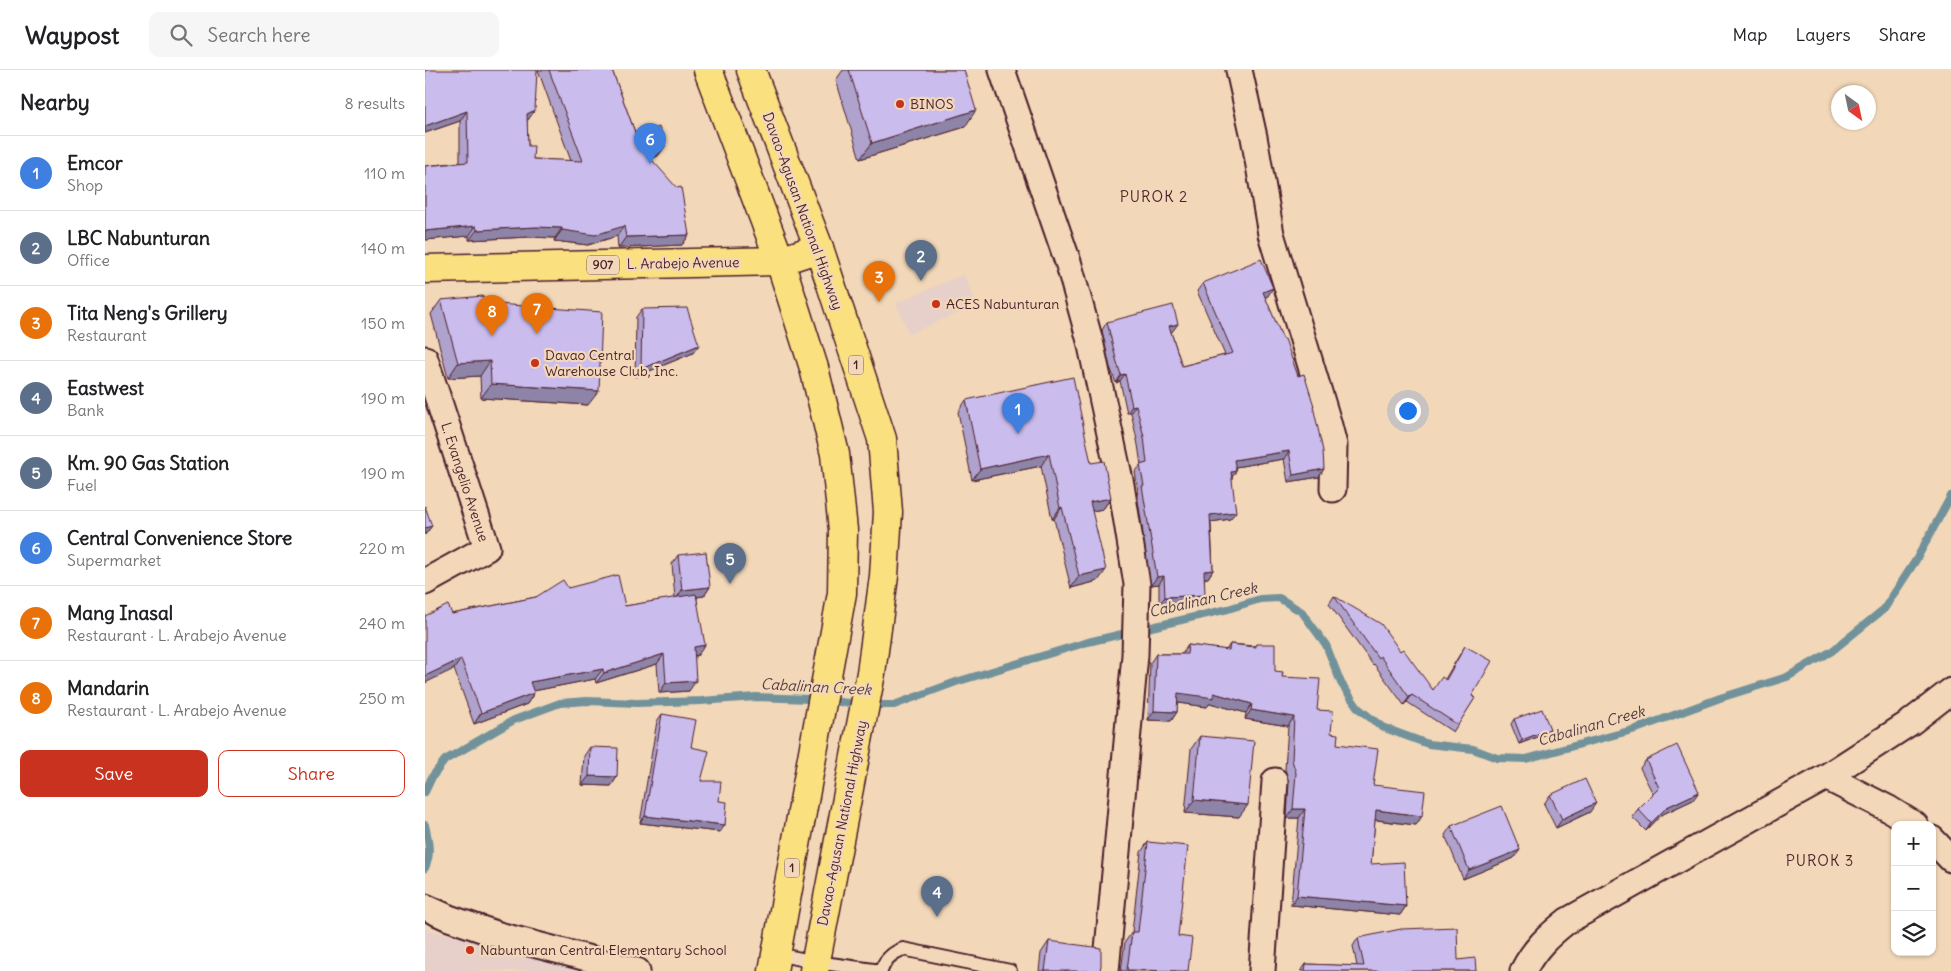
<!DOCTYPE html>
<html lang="en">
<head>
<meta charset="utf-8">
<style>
	:root { --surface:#fff; --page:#f6f6f6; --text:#202124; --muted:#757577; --line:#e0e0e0; --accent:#c8321e }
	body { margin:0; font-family:Delius,sans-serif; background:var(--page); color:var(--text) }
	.controls { position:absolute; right:15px; bottom:15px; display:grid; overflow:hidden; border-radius:10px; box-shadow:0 1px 4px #0004 }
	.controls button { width:45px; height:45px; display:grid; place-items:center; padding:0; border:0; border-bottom:1px solid var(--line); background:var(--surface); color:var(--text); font:25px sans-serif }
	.compass { position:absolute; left:1406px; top:15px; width:45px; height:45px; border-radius:50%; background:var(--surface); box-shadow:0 1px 4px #0004; rotate:147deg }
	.you { position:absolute; left:982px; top:340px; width:18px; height:18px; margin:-12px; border:4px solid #fff; border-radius:50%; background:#1a73e8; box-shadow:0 0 0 8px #1a73e833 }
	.badge { display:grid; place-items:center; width:32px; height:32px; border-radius:50%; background:var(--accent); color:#fff; font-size:16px; font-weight:700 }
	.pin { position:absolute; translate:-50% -41px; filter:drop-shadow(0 1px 2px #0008) }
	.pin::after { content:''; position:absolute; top:26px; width:18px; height:15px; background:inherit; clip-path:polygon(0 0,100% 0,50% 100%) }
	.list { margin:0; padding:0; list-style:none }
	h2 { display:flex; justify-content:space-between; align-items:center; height:65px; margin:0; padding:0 20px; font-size:21px }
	h2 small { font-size:16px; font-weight:400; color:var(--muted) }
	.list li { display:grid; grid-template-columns:32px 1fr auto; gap:15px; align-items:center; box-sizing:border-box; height:75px; padding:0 20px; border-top:1px solid var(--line) }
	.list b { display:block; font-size:19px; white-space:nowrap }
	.list p { margin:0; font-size:16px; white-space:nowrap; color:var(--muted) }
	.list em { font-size:16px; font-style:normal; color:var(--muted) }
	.actions { display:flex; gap:10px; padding:15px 20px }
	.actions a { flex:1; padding:11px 0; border:1px solid var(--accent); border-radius:10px; text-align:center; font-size:18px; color:var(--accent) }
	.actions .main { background:var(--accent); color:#fff }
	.icon { flex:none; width:28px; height:28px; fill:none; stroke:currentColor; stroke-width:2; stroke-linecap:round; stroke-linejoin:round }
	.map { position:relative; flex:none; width:1526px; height:901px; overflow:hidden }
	header { display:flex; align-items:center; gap:30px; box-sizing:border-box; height:70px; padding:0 25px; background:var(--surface); border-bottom:1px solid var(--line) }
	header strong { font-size:24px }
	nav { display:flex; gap:28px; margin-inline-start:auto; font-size:18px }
	.search { width:350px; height:45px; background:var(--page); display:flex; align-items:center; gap:12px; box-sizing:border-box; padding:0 18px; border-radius:10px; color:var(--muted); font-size:19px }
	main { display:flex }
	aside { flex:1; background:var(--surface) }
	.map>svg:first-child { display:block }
	.built { fill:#e6d0c9 }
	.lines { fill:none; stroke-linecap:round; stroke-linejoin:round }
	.stream { stroke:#72929b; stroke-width:8 }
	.lane-casing { stroke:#4a1f2b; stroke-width:16 }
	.street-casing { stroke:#4a1f2b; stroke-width:29 }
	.primary-casing { stroke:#4a1f2b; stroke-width:31 }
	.highway-casing { stroke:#4a1f2b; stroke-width:31 }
	.lane { stroke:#f2d8b9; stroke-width:12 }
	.street { stroke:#f2d8b9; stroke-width:25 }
	.primary { stroke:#fbe080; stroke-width:28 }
	.highway { stroke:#fbe080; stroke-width:28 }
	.wall { fill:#afa2cd; stroke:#4a1f2b }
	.shaded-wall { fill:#8e84a7; stroke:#4a1f2b }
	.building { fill:#cbbcee; stroke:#4a1f2b }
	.poi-dot { fill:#c8321e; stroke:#f2d8b9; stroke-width:2 }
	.labels { text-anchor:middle; stroke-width:4.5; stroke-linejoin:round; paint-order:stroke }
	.shield { fill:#f2d8b9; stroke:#7c5656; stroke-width:1 }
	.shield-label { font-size:12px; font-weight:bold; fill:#4a1f2b }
	.poi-label { font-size:14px; fill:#4a1f2b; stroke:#f2d8b9; text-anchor:start }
	.street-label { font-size:14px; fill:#4a1f2b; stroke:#f2d8b9 }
	.neighbourhood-label { font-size:15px; letter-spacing:1px; fill:#4a1f2b; stroke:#f2d8b9 }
	.water-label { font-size:15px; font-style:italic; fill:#543c47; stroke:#f2d8b9 }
</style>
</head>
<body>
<header>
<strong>Waypost</strong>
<div class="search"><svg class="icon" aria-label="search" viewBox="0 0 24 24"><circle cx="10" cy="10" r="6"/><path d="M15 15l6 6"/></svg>Search here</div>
<nav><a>Map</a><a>Layers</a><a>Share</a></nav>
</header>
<main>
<aside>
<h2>Nearby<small>8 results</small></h2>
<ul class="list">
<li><span class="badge" style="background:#3f7fe0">1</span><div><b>Emcor</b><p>Shop</p></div><em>110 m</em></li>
<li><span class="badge" style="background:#5c6f8a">2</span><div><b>LBC Nabunturan</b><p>Office</p></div><em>140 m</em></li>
<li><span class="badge" style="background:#e8710a">3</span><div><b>Tita Neng's Grillery</b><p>Restaurant</p></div><em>150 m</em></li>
<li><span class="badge" style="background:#5c6f8a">4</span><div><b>Eastwest</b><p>Bank</p></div><em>190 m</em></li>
<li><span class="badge" style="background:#5c6f8a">5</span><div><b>Km. 90 Gas Station</b><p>Fuel</p></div><em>190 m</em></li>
<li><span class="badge" style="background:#3f7fe0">6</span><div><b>Central Convenience Store</b><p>Supermarket</p></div><em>220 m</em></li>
<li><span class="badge" style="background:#e8710a">7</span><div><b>Mang Inasal</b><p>Restaurant · L. Arabejo Avenue</p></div><em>240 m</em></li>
<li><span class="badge" style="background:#e8710a">8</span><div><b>Mandarin</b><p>Restaurant · L. Arabejo Avenue</p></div><em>250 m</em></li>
</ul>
<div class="actions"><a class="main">Save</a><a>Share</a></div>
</aside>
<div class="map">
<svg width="1526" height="901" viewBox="0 0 1526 901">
	<rect width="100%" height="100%" fill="#f2d8b9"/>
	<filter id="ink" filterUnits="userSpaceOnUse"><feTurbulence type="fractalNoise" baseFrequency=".02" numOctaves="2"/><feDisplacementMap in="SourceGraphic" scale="10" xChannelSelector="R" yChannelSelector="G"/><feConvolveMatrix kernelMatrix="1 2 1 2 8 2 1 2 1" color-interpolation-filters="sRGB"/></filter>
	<g filter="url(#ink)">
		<path class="built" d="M539,204L552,235L484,264L471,233Z
			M0,859L180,901H0Z"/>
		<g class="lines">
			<path class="stream" d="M0,722L7,707L20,690L89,650L135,633L162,631L212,633L276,631L331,627L384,629L444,635H469L531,612L663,572L803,539L835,529L854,528L877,542L901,575L916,613L933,638L957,657L1003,674L1048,679L1072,688L1101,689L1211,659L1295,628L1362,607L1407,581L1459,539L1491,490L1526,426
				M0,755C3,769 7,784 0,798"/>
			<g class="lane-casing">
				<path id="lane" d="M351,884L391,892L456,901
					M456,901C460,889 467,883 478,879L585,901"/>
			</g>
			<g class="street-casing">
				<path id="street" d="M577,0L644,195L665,271L696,415L712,514L710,585L681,901
					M814,0L829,67L846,164L903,352L909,375L908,419
					M0,289L62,478L0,512
					M1401,707L1464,739L1490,755
					M1507,769L1526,789
					M0,837L24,848L74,865L212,901
					M837,901L850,711
					M1098,901C1110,878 1122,867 1142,851L1401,707L1486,652L1526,621"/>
			</g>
			<g class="primary-casing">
				<path id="primary" d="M0,199L355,191L394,178"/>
			</g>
			<g class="highway-casing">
				<path id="highway" d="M283,0L355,191L389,298L410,384L418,460L417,523L348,901
					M326,0L394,178L457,369L463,442L459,506L446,603L389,901"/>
			</g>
			<use href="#lane" class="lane"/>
			<use href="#street" class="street"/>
			<use href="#primary" class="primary"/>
			<use href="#highway" class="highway"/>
		</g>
		<path class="wall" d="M0,0L110,40L102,51L103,76L108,89L146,91L113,0H187L211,65L240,76L233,86L226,89L264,165L257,175L193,178L192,166L163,175L129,171L130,168L104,167L44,170V166L0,170V96L35,92V51L0,63Z
			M418,0H539L540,57L435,89L411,10Z
			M778,213L843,226L840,227L873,306L888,337L894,407L863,412L859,389L810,397L807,408L805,449L786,452L788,500L783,508H780L775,533L734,534V514L726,515L712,424L713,421L710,402L716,395L713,375L706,342L702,343L695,311L691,313L685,297L677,260L682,252L747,262H746L757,296L800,285L772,221Z
			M16,230L59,233L163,335L56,328L55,306L23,308L6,244Z
			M217,239L268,283L210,307L211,247Z
			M541,330L666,393L686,428L678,439L667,441L673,511L646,518L629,449H627L616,396L547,410L533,342Z
			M253,485L285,517L279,526L272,527L273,585L270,586L264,621L234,623L232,594L171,613L170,609L108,621L109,623L102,634L49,654L29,599L27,544L111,527L143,518L200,536L250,528L247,494Z
			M909,526L975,581L1008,620L1020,609L1035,584L1040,576L1047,626L1050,628L1028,662L982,632L979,635L949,594L948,595L904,534Z
			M805,574L829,576L831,574L850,601L892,640L912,674L948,715L997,746L991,755L950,750L946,794L981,836L975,845L866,835L874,748H862L864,712L860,699L863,656L820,649L821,643L785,633L782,637L752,633V642L746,651L723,650L725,593L731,584H757L763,575L801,580Z
			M237,644L266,677L276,711L294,731L300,755L295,762L215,753L232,651Z
			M1089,649L1125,659L1121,664L1094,674L1086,654Z
			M775,666L814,747L760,743L766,679Z
			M165,677L192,707L186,716L157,715L159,686Z
			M1221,690L1268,730L1236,745L1221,761L1207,747L1213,739L1228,724L1215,698Z
			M1125,725L1165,742L1131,758L1119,734Z
			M1026,756L1089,788L1038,809L1020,765Z
			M723,772L753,866L763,901H696L700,872L707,862L716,782Z
			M933,868L1033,890L1051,901H876L881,894L932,896L928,876Z
			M624,871L675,901H614L616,883Z"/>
		<path class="shaded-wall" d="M110,40L103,50L94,54L102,44Z
			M551,40L540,57L435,89L447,73Z
			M42,41L35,51L0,63V56Z
			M240,76L233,86L213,93L220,82Z
			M51,156L44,166L0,170V161Z
			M199,156L192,166L163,175L129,171L137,160Z
			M111,157L137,158L130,168L104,167L44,170L52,160Z
			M264,165L257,175L193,178L201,167Z
			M848,218L843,226L833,230L838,222Z
			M753,254L747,262L739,264L744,256Z
			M274,275L268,283L210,307L216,299Z
			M65,291L55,306L23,308L33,293Z
			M700,304L695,311L691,313L696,305Z
			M66,314L174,321L163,335L56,328Z
			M711,335L706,342L702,343L707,336Z
			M864,381L859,389L804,398L809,390Z
			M624,384L616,396L547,410L555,399Z
			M899,399L894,407L863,412L868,405Z
			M811,401L806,409V402Z
			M686,428L678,439L656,443L665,432Z
			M637,437L629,449H627L635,438Z
			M811,442L805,449L780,453L785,445Z
			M7,456L0,465V458Z
			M681,500L673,511L646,518L654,506Z
			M788,500L783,508H774L779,501Z
			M739,506L734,514L726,515L732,507Z
			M285,517L279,526L251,529L257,520Z
			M780,525L775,533L734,534L740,527Z
			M280,575L273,585L262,587L269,577Z
			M239,584L232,594L171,613L179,603Z
			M36,589L29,599L0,613V606Z
			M178,599L170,609L98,623L105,612Z
			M271,611L264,621L234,623L241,613Z
			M109,623L102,634L49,654L56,643Z
			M753,623H789L827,634L821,643L785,633L782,637L747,632Z
			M987,625L982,632L979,635L984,627Z
			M826,640L869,647L863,656L820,649Z
			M729,641L752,642L746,651L723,650Z
			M1125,659L1121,664L1094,674L1097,670Z
			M164,706L192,707L186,716L157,715Z
			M1274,722L1268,730L1236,745L1221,761L1226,753L1242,737Z
			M769,730L823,735L814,747L760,743Z
			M1171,733L1165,742L1131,758L1137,749Z
			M868,739H880L874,748H862Z
			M951,740L997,746L991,755L945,749Z
			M220,746L300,755L295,762L215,753Z
			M1095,780L1089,788L1038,809L1044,800Z
			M872,826L981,836L975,845L866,835Z"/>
		<path class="building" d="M0,0H112L110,40L102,44L103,76H109L108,89L158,91L124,0H187L211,65L234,57L240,76L220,82L252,118L256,117L264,165L201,167L199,156L170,165L137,160V158L111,157L52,160L51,156L0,161V96L43,92L42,41L0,56Z
			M424,0H539L551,40L447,73Z
			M836,189L848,218L838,222L858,269H860L873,306L879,304L889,336H888L898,381L899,399L868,405L864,381L809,390L811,401L806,402L811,442L785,445L788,500L779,501L780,525L740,527L739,506L732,507L717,416H719L715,395L722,393L719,367L711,335L707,336L700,304L696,305L691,289L682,252L748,235L753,254L744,256L757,296L808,283L778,213Z
			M58,226L59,233L177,242L174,321L66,314L65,291L33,293L16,230Z
			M262,238L274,275L216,299L217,239Z
			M648,307L666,393L679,391L686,428L665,432L681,500L654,506L637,437L635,438L624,384L555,399L541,330Z
			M0,436L7,456L0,458Z
			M281,482L285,517L257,520L253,485Z
			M193,505L200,536L271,524L280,575L269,577L271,611L241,613L239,584L179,603L178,599L105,612L109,623L56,643L36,589L0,606V546L23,535L27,544L111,527L138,510L143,518Z
			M909,526L956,554L975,581L978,579L1008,620L1017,607L1021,610L1040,576L1067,591L1047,626L1050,628L1033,655L987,625L984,627L955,586L953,588Z
			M805,574L831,577V574H850V601L858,602L857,607L895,609L892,640L908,641L906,663L913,664L912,674L953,679L948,715L1000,721L997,746L951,740L946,794L979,792L981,836L872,826L880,739H868L871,703L867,690L869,647L826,640L827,634L789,623V628L753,623L752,642L729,641L731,584H762L763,575L804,580Z
			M1117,639L1125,659L1097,670L1089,649Z
			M237,644L271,650L266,677L284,681L276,711H296L294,731L302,732L300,755L220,746Z
			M775,666L829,671L823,735L769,730Z
			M1252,675L1274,722L1242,737L1226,753L1213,739L1234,718L1221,690Z
			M165,677L193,678L192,707L164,706Z
			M1160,709L1171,733L1137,749L1125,725Z
			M1077,736L1095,780L1044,800L1026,756Z
			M723,772L763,776L753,866L767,868L763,901L702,900L707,862H713Z
			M1032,857L1033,890L1050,888L1051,901H880L881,894L939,896L933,868L976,859Z
			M624,871L676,878V895L675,901H620Z"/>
	</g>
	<g class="poi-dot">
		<circle cx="475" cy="34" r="5"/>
		<circle cx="511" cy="234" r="5"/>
		<circle cx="110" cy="293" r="5"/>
		<circle cx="45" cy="880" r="5"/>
	</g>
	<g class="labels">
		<g class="shield">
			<rect x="162" y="185.5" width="32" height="19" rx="4"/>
			<rect x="423.5" y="285.5" width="15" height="19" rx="4"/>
			<rect x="359.5" y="788.5" width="15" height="19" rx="4"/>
		</g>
		<g class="shield-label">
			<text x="178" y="199">907</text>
			<text x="431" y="299">1</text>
			<text x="367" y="802">1</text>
		</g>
		<g class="poi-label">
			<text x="485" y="39">BINOS</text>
			<text x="521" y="239">ACES Nabunturan</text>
			<text x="120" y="290">Davao Central<tspan x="120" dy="16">Warehouse Club, Inc.</tspan></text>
			<text x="55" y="885">Nabunturan Central Elementary School</text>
		</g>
		<g class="street-label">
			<text transform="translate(378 141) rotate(70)" y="5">Davao-Agusan National Highway</text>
			<text transform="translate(258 193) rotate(-1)" y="5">L. Arabejo Avenue</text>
			<text transform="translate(40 412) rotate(72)" y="5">L. Evangelio Avenue</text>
			<text transform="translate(417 753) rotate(-79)" y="5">Davao-Agusan National Highway</text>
		</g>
		<g class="neighbourhood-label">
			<text x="729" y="132">PUROK 2</text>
			<text x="1395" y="796">PUROK 3</text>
		</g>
		<g class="water-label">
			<text transform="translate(778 530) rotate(-13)" y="5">Cabalinan Creek</text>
			<text transform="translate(391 617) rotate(3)" y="5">Cabalinan Creek</text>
			<text transform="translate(1166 656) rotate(-16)" y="5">Cabalinan Creek</text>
		</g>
	</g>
</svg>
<div class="controls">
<button>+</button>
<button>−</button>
<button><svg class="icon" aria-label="layers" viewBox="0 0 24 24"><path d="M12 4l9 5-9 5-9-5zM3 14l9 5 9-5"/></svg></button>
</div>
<svg class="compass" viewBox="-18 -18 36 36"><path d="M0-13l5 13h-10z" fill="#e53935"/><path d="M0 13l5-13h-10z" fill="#757577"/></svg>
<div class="you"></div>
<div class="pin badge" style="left:593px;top:364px;background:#3f7fe0">1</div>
<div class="pin badge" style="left:496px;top:211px;background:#5c6f8a">2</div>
<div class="pin badge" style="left:454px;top:232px;background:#e8710a">3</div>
<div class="pin badge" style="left:512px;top:847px;background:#5c6f8a">4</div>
<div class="pin badge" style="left:305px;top:514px;background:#5c6f8a">5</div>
<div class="pin badge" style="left:225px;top:94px;background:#3f7fe0">6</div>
<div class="pin badge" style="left:112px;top:264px;background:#e8710a">7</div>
<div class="pin badge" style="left:67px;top:266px;background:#e8710a">8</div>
</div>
</main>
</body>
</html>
